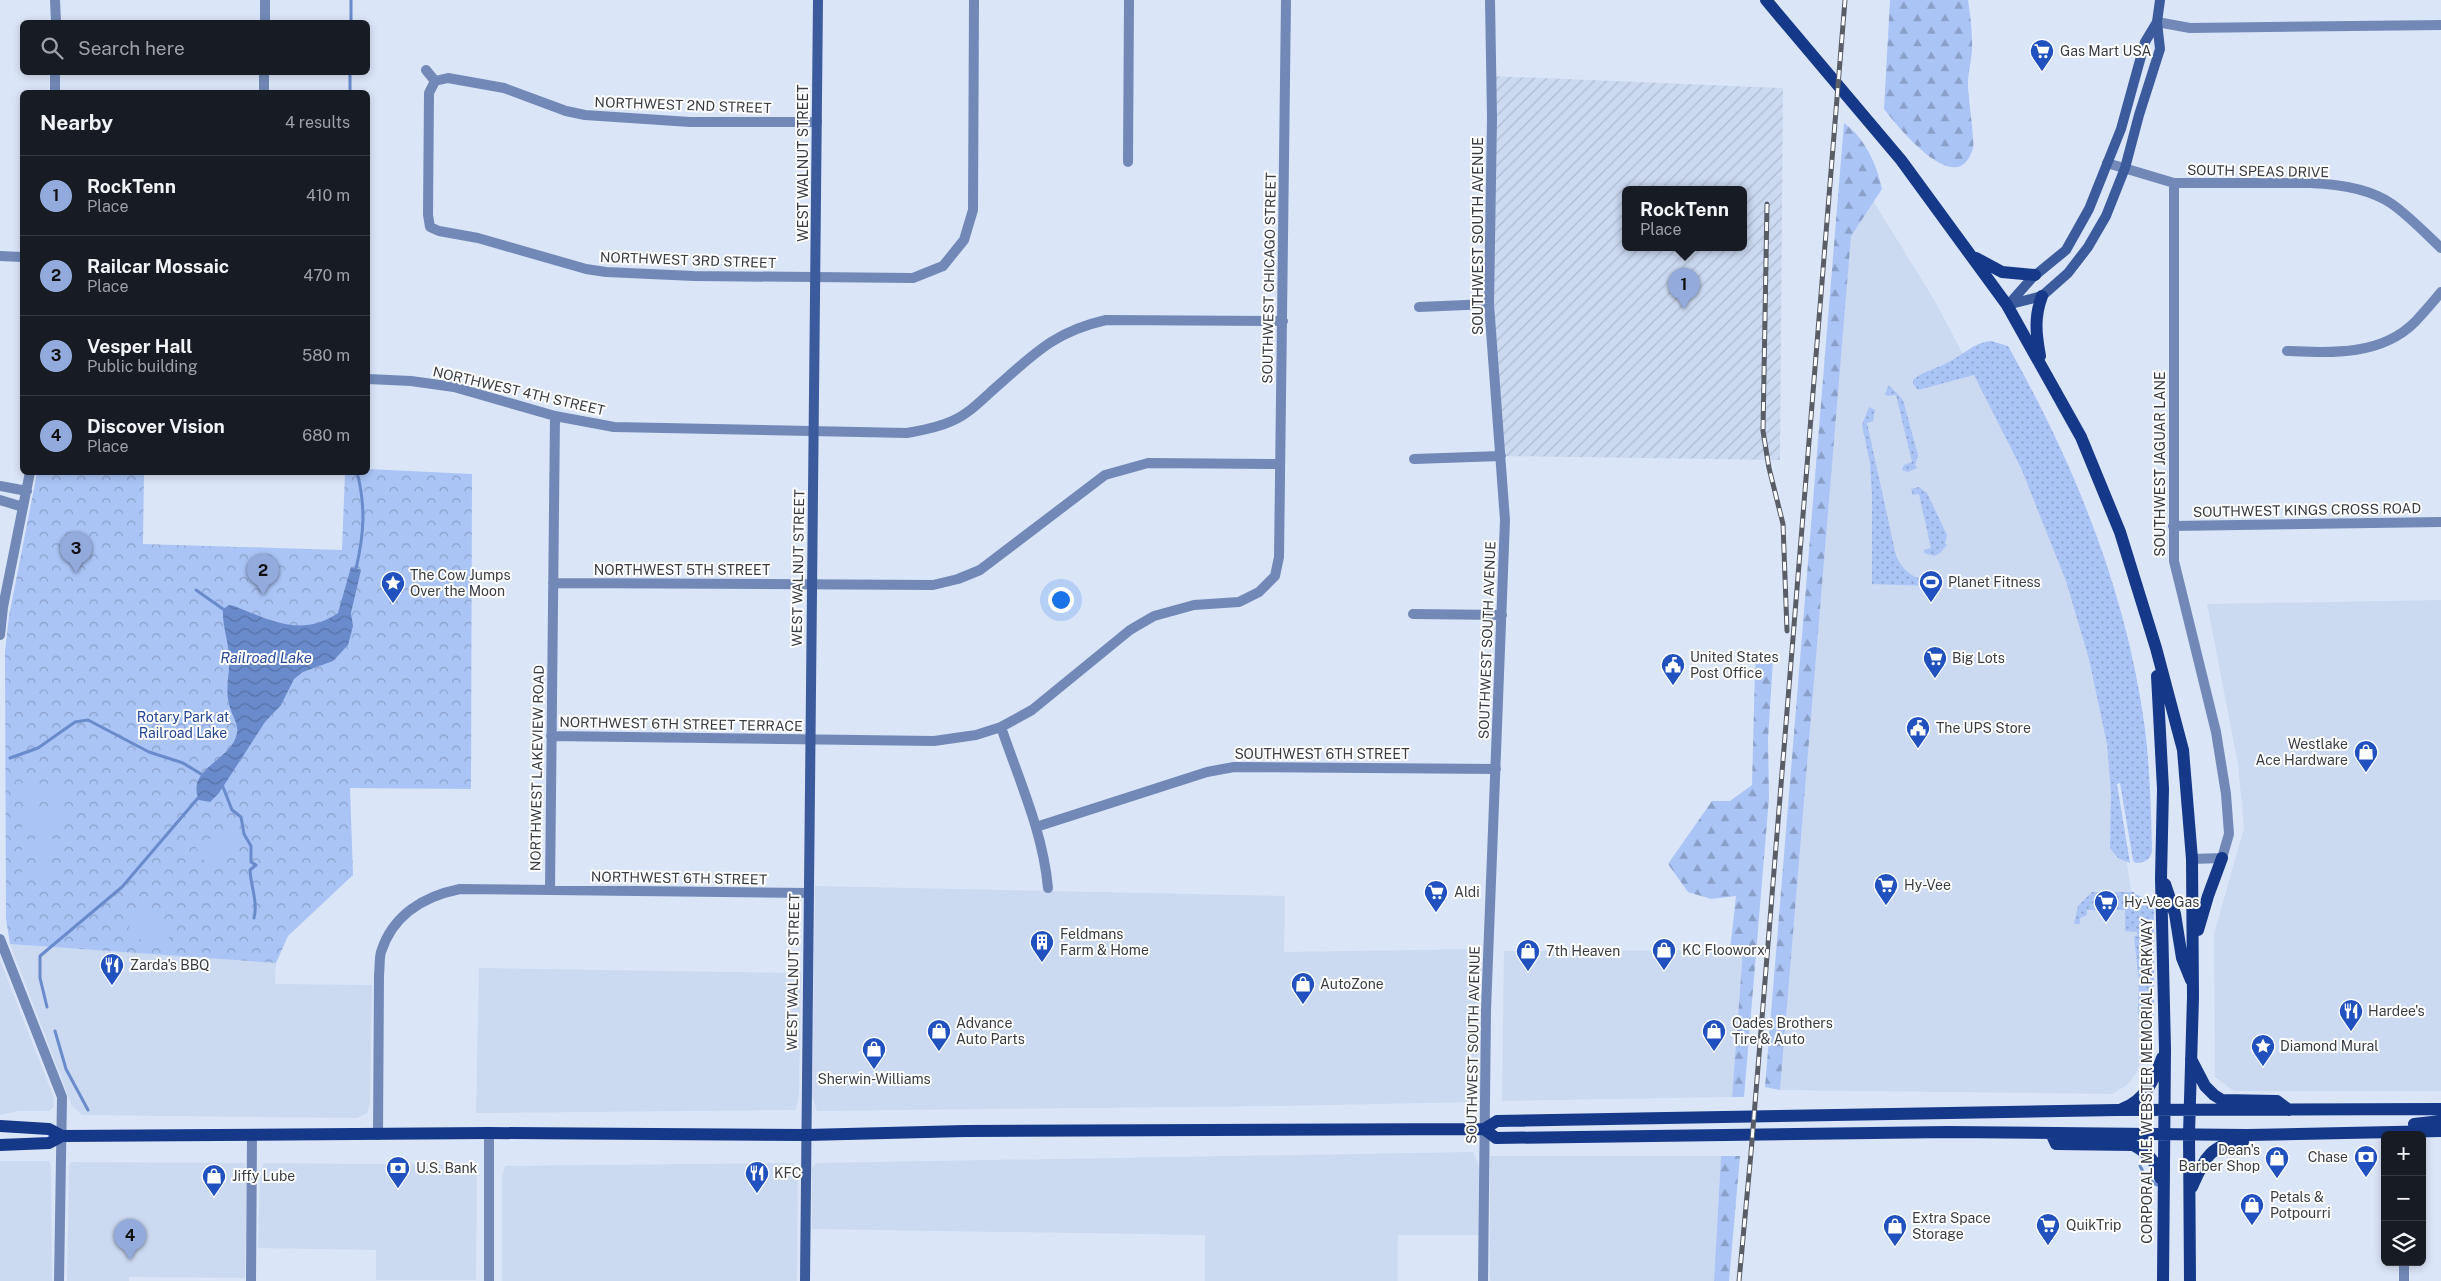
<!DOCTYPE html>
<html lang="en">
<head>
<meta charset="utf-8">
<style>
	:root { --surface:#171b24; --page:#242831; --text:#f1f3f6; --muted:#9ea1a6; --line:#363941; --accent:#93aadd }
	body { margin:0; font-family:"Public Sans",sans-serif; background:var(--page); color:var(--text) }
	.controls { position:absolute; right:15px; bottom:15px; display:grid; overflow:hidden; border-radius:8px; box-shadow:0 2px 8px #0003 }
	.controls button { width:45px; height:45px; display:grid; place-items:center; padding:0; border:0; border-bottom:1px solid var(--line); background:var(--surface); color:var(--text); font:25px sans-serif }
	.you { position:absolute; left:1060px; top:599px; width:18px; height:18px; margin:-12px; border:4px solid #fff; border-radius:50%; background:#1a73e8; box-shadow:0 0 0 8px #1a73e833 }
	.badge { display:grid; place-items:center; width:32px; height:32px; border-radius:50%; background:var(--accent); color:#111; font-size:16px; font-weight:700 }
	.pin { position:absolute; translate:-50% -41px; filter:drop-shadow(0 1px 2px #0008) }
	.pin::after { content:''; position:absolute; top:26px; width:18px; height:15px; background:inherit; clip-path:polygon(0 0,100% 0,50% 100%) }
	.popup { position:absolute; left:1622px; top:186px; width:125px; height:65px; box-sizing:border-box; display:grid; place-content:center; border-radius:8px; background:var(--surface); filter:drop-shadow(0 1px 4px #0005); font-size:16px; white-space:nowrap; color:var(--muted) }
	.popup b { font-size:19px; color:var(--text) }
	.popup::after { content:''; position:absolute; left:50%; top:100%; margin-left:-10px; border:10px solid transparent; border-top-color:var(--surface) }
	.list { margin:0; padding:0; list-style:none }
	h2 { display:flex; justify-content:space-between; align-items:center; height:65px; margin:0; padding:0 20px; font-size:21px }
	h2 small { font-size:16px; font-weight:400; color:var(--muted) }
	.list li { display:grid; grid-template-columns:32px 1fr auto; gap:15px; align-items:center; box-sizing:border-box; height:80px; padding:0 20px; border-top:1px solid var(--line) }
	.list b { display:block; font-size:19px; white-space:nowrap }
	.list p { margin:0; font-size:16px; white-space:nowrap; color:var(--muted) }
	.list em { font-size:16px; font-style:normal; color:var(--muted) }
	.icon { flex:none; width:28px; height:28px; fill:none; stroke:currentColor; stroke-width:2; stroke-linecap:round; stroke-linejoin:round }
	.map { position:relative; flex:none; width:2441px; height:1281px; overflow:hidden }
	.search { position:absolute; background:var(--surface); box-shadow:0 2px 8px #0003; left:20px; top:20px; width:350px; height:55px; display:flex; align-items:center; gap:12px; box-sizing:border-box; padding:0 18px; border-radius:8px; color:var(--muted); font-size:19px }
	.panel { position:absolute; background:var(--surface); box-shadow:0 2px 8px #0003; left:20px; top:90px; width:350px; height:385px; border-radius:8px }
	.map>svg:first-child { display:block }
	.built { fill:#cbd9f1 }
	.industrial { fill:url(#industrial-furrows); fill-rule:evenodd }
	.grass { fill:url(#grass-dots) }
	.forest { fill:url(#forest-firs) }
	.park { fill:url(#park-crowns) }
	.pitch { fill:#aac4f6 }
	.water { fill:url(#water-waves) }
	.lines { fill:none; stroke-linecap:round; stroke-linejoin:round }
	.stream { stroke:#698acb; stroke-width:3 }
	.street { stroke:#7289b7; stroke-width:10 }
	.secondary { stroke:#3b5b9d; stroke-width:10 }
	.primary { stroke:#153889; stroke-width:12 }
	.rail-casing { stroke:#585d66; stroke-width:5 }
	.rail { stroke:#fff; stroke-width:3; stroke-dasharray:9; stroke-linecap:butt }
	.labels { text-anchor:middle; stroke-width:4; stroke-linejoin:round; paint-order:stroke }
	.poi-label { font-size:14px; fill:#383c43; stroke:#fff; text-anchor:start }
	.street-label { font-size:14px; fill:#383c43; stroke:#fff }
	.park-label { font-size:14px; fill:#234795; stroke:#fff }
	.water-label { font-size:15px; font-style:italic; fill:#274b9a; stroke:#fff }
</style>
</head>
<body>
<div class="map">
<svg width="2441" height="1281" viewBox="0 0 2441 1281">
	<defs>
		<pattern id="industrial-furrows" width="10" height="10" patternUnits="userSpaceOnUse" patternTransform="scale(1.25)"><rect width="10" height="10" fill="#cbd9f1"/><path d="M-1 1l2-2M0 10L10 0M9 11l2-2" fill="none" stroke="#afbbd0"/></pattern>
		<pattern id="grass-dots" width="8" height="8" patternUnits="userSpaceOnUse" patternTransform="scale(1.25)"><rect width="8" height="8" fill="#aac4f6"/><path d="M2 2h.1M6 6h.1" fill="none" stroke="#8ba0c9" stroke-width="1.8" stroke-linecap="round"/></pattern>
		<pattern id="forest-firs" width="22" height="20" patternUnits="userSpaceOnUse" patternTransform="scale(1.25)"><rect width="22" height="20" fill="#aac4f6"/><path d="M5 1l3.5 6h-7zM16 11l3.5 6h-7z" fill="#8ba0c9"/></pattern>
		<pattern id="park-crowns" width="20" height="18" patternUnits="userSpaceOnUse" patternTransform="scale(1.25)"><rect width="20" height="18" fill="#aac4f6"/><path d="M2 6a3 3 0 1 1 6 0M12 15a3 3 0 1 1 6 0" fill="none" stroke="#8ba0c9"/></pattern>
		<pattern id="water-waves" width="16" height="10" patternUnits="userSpaceOnUse" patternTransform="scale(1.25)"><rect width="16" height="10" fill="#698acb"/><path d="M0 5q4-4 8 0t8 0" fill="none" stroke="#5772a6"/></pattern>
	</defs>
	<rect width="100%" height="100%" fill="#dbe5f8"/>
	<path class="built" d="M1856,173L1933,298L2022,464L2066,578L2086,644L2108,742L2139,941L2144,998L2142,1057L2137,1072L2127,1085L2112,1094L1780,1090Z
		M2441,600V1091H2234L2215,1077L2214,934L2244,828L2238,764L2207,604Z
		M815,886L1285,896L1284,952L1481,949L1477,1097L1474,1102L1281,1106L817,1111L812,1097Z
		M10,944L276,963L275,984L372,985L370,1105L367,1113L357,1118L82,1115L72,1106Z
		M1743,950L1732,1097L1502,1101L1504,951Z
		M0,960L54,1098V1106L49,1111H18L0,1115Z
		M479,968L801,973L799,1095L796,1110L476,1113Z
		M1473,1152L1479,1166L1480,1183V1235H1398V1281H1205V1235L812,1229V1168L816,1163Z
		M1490,1156H1721L1714,1281H1490Z
		M0,1161H49L51,1167L52,1281H0Z
		M71,1162L244,1163L247,1171L245,1278L129,1277V1281H67L69,1166Z
		M264,1163L472,1165L477,1174L476,1280H376V1250L258,1248L260,1171Z
		M794,1163L798,1175L797,1281H502V1176L505,1166Z"/>
	<path class="industrial" d="M1491,76L1783,88L1780,460L1501,456L1489,304ZM1625,190H1743V248H1625Z"/>
	<path class="grass" d="M1991,341L2008,346C2075,465 2127,593 2145,729C2150,769 2151,810 2152,850C2151,860 2144,863 2135,863L2133,860L2120,783L2117,784L2130,863L2118,858L2110,848L2111,792L2107,744L2089,659L2066,581L2021,468L1974,375L1918,390L1913,384V380C1922,372 1934,369 1945,364C1961,357 1972,343 1991,341Z
		M1889,385L1903,400L1918,455L1915,465L1917,468L1908,472L1902,470L1904,465L1912,462L1896,395L1888,396L1885,394Z
		M1869,407L1875,410L1873,421L1867,423L1896,556C1903,571 1914,579 1930,581V586L1872,584V494L1870,463L1862,425Z
		M1919,487L1927,493L1947,535L1945,543L1947,545L1940,553L1934,556L1924,553V550L1931,548L1919,494L1913,495L1911,489Z
		M2092,892H2134L2135,894L2147,899L2154,910V1015L2151,1024L2146,1025L2138,1015L2139,981L2134,936H2137V932L2125,931V910H2087V915L2080,918V924H2074L2078,906Z"/>
	<path class="forest" d="M1890,0H1968C1970,14 1972,28 1972,42C1973,56 1968,70 1968,84C1968,97 1975,140 1973,148C1958,202 1898,127 1884,109Z
		M1844,123C1865,138 1877,165 1882,189L1851,236L1780,1090L1765,1087Z
		M1762,651L1773,660L1768,739L1769,798L1744,1097H1732L1743,950H1730L1736,896L1711,899L1688,892L1668,864L1712,801H1730L1752,785L1755,670L1756,661Z
		M1721,1156H1740L1729,1281H1714Z"/>
	<path class="park" d="M368,469L472,474L471,789L350,788L353,875L288,936L276,963L10,944L6,919L5,651L9,616L37,473H144L143,544L342,550L345,473L368,472Z"/>
	<path class="pitch" d="M22,783L63,784V802H22Z
		M22,811H63V830H22Z
		M231,825L242,842L207,865L196,848Z
		M22,839H62V858H22Z
		M22,864H62V877H22Z
		M133,911L173,921L167,946L127,936Z"/>
	<path class="water" d="M351,567L361,570L351,613L353,626L348,645L333,661L303,672L294,679L281,705L265,722L219,793L210,802L199,800C185,768 232,761 237,733C239,724 231,714 229,704C225,689 230,674 229,658C229,642 222,626 223,609L229,605L234,606C270,620 301,638 338,613Z"/>
	<g class="lines">
		<path class="stream" d="M351,22V0
			M350,92V72
			M356,569C364,534 366,507 357,472
			M196,590L223,609
			M10,758L38,748L75,722L88,720L149,752L183,763L201,774
			M223,787L232,810L241,817L244,834L251,846V862L256,865L250,870C251,888 258,901 254,918
			M47,1007L40,978V956L122,887L198,798
			M55,1031L66,1069L88,1110
			M2140,1166L2146,1177L2157,1185"/>
		<path class="street" d="M55,0L56,22
			M265,22V0
			M2157,22L2190,28L2441,25
			M426,70L435,81L429,93L428,215L430,227L439,231L478,238L586,269L606,272L694,276L913,278L943,266L964,240L973,210L974,0
			M435,81L448,78L504,88L566,111L585,115L690,122H817
			M55,92V72
			M264,92V72
			M1128,162L1129,0
			M2107,163L2174,183H2310C2337,184 2369,188 2392,204C2409,216 2425,233 2441,248
			M2174,183V561L2216,732L2226,794L2229,834L2222,858L2192,859
			M0,256L22,257
			M1419,307L1489,304
			M2287,351C2331,353 2381,356 2415,322C2424,312 2433,302 2441,292
			M368,379L411,381L454,387L555,416L614,427L907,433C923,430 937,428 952,421C968,414 981,401 994,389C1033,355 1053,332 1106,320L1283,321
			M1414,459L1501,456
			M0,486L27,491
			M0,500L23,507
			M2173,526L2441,522
			M553,583L933,585L958,579L980,570L1105,475L1148,463L1279,464
			M1413,614L1502,615
			M0,635L3,607L30,472
			M1001,727C1019,780 1043,832 1048,888
			M551,736L934,741L976,735L1001,727L1032,710L1130,630L1154,616L1194,605L1239,602L1259,592L1275,576L1279,557L1286,0
			M1036,827L1207,772L1234,767L1496,769
			M550,890L555,416
			M0,939L62,1097L59,1281
			M378,1135L379,975C380,968 379,959 381,952C393,914 425,896 460,889L808,893
			M251,1281L252,1134
			M489,1281V1133
			M1483,1281L1486,1010L1505,520L1489,304L1492,118L1490,0
			M2404,1281V1262"/>
		<path class="secondary" d="M2007,305L2042,296L2068,273L2088,247L2106,216L2125,168L2139,115L2160,49L2157,22L2160,0
			M2008,305L2032,278L2066,250L2089,209L2121,129L2145,42L2157,22
			M805,1281L818,0"/>
		<path class="primary" d="M1766,0L1901,160L2007,305L2081,437L2120,532L2156,648L2183,750L2192,859L2193,997L2189,1134L2190,1281
			M1976,258L2002,272L2035,275
			M2040,356C2036,334 2034,317 2042,296
			M2157,676L2163,789L2161,878L2165,1049L2163,1281
			M2165,884L2175,914L2182,958L2191,980
			M2198,930L2208,896L2222,858
			M2191,1059L2205,1086L2214,1095L2222,1100L2277,1101L2289,1110
			M2122,1109C2145,1101 2154,1080 2162,1058
			M2414,1124L2441,1121
			M0,1126L49,1129L62,1136
			M1484,1129L1496,1138L1948,1132L2247,1135L2441,1131
			M2051,1133L2056,1144L2133,1145C2148,1153 2157,1162 2160,1178
			M0,1145L49,1143L62,1136L489,1133L807,1135L965,1131L1484,1129L1497,1121L2117,1110L2441,1109
			M2192,1187C2204,1160 2210,1143 2243,1142"/>
		<g class="rail-casing">
			<path id="rail" d="M1767,204L1763,431L1769,468L1783,524L1787,631
				M1739,1281L1751,1153L1845,0"/>
		</g>
		<use href="#rail" class="rail"/>
	</g>
	<defs>
		<g id="supermarket-pin" transform="scale(1.25)"><path d="M0 17L-7.5 6A9.5 9.5 0 1 1 7.5 6Z" fill="#2151be" stroke="#fff"/><path d="M-6-5.5h2.5l.6 2H6L4.5 2H-2.5L-4.4-4H-6ZM-1.5 3.2a1.3 1.3 0 1 0 .1 0ZM3 3.2a1.3 1.3 0 1 0 .1 0Z" fill="#fff"/></g>
		<g id="stadium-pin" transform="scale(1.25)"><path d="M0 17L-7.5 6A9.5 9.5 0 1 1 7.5 6Z" fill="#2151be" stroke="#fff"/><path d="M0-5a6.5 5 0 1 0 0 10a6.5 5 0 1 0 0-10ZM-3.5-1.8h7v3.6h-7Z" fill="#fff"/></g>
		<g id="sight-pin" transform="scale(1.25)"><path d="M0 17L-7.5 6A9.5 9.5 0 1 1 7.5 6Z" fill="#2151be" stroke="#fff"/><path d="M0-6L1.8-2.2L6-1.7L2.9 1.2L3.7 5.4L0 3.3L-3.7 5.4L-2.9 1.2L-6-1.7L-1.8-2.2Z" fill="#fff"/></g>
		<g id="civic-pin" transform="scale(1.25)"><path d="M0 17L-7.5 6A9.5 9.5 0 1 1 7.5 6Z" fill="#2151be" stroke="#fff"/><path d="M-.6-6.5H3V-4.5H.6V-3L4-1V1h2V6H-6V1h2V-1L-.6-3ZM-1.2 2.5V6h2.4V2.5Z" fill="#fff"/></g>
		<g id="shop-pin" transform="scale(1.25)"><path d="M0 17L-7.5 6A9.5 9.5 0 1 1 7.5 6Z" fill="#2151be" stroke="#fff"/><path d="M-5-2.5h2.3a2.7 3.5 0 0 1 5.4 0H5L5.5 6h-11ZM-1.5-2.5h3a1.5 2.3 0 0 0-3 0Z" fill="#fff"/></g>
		<g id="building-pin" transform="scale(1.25)"><path d="M0 17L-7.5 6A9.5 9.5 0 1 1 7.5 6Z" fill="#2151be" stroke="#fff"/><path d="M-4-6H4V6H1V3H-1V6H-4ZM-2.5-4.3h1.7v1.8h-1.7ZM.8-4.3h1.7v1.8H.8ZM-2.5-1h1.7V.8h-1.7ZM.8-1h1.7V.8H.8Z" fill="#fff"/></g>
		<g id="restaurant-pin" transform="scale(1.25)"><path d="M0 17L-7.5 6A9.5 9.5 0 1 1 7.5 6Z" fill="#2151be" stroke="#fff"/><path d="M-5-6h1v4h1v-4h1v4h1v-4h1v5L-1.5 .5V6h-2V.5L-5-1ZM5-6V6H3V1.5H1.5Q1.5-4 5-6Z" fill="#fff"/></g>
		<g id="bank-pin" transform="scale(1.25)"><path d="M0 17L-7.5 6A9.5 9.5 0 1 1 7.5 6Z" fill="#2151be" stroke="#fff"/><path d="M-6-4H6V4H-6ZM0-2.3a2.3 2.3 0 1 0 0 4.6a2.3 2.3 0 1 0 0-4.6Z" fill="#fff"/></g>
	</defs>
	<g fill-rule="evenodd">
		<use href="#supermarket-pin" x="2042" y="51"/>
		<use href="#stadium-pin" x="1931" y="582"/>
		<use href="#sight-pin" x="393" y="583"/>
		<use href="#supermarket-pin" x="1935" y="658"/>
		<use href="#civic-pin" x="1673" y="665"/>
		<use href="#civic-pin" x="1918" y="728"/>
		<use href="#shop-pin" x="2366" y="752"/>
		<use href="#supermarket-pin" x="1886" y="885"/>
		<use href="#supermarket-pin" x="1436" y="892"/>
		<use href="#supermarket-pin" x="2106" y="902"/>
		<use href="#building-pin" x="1042" y="942"/>
		<use href="#shop-pin" x="1664" y="950"/>
		<use href="#shop-pin" x="1528" y="951"/>
		<use href="#restaurant-pin" x="112" y="965"/>
		<use href="#shop-pin" x="1303" y="984"/>
		<use href="#restaurant-pin" x="2351" y="1011"/>
		<use href="#shop-pin" x="939" y="1031"/>
		<use href="#shop-pin" x="1714" y="1031"/>
		<use href="#sight-pin" x="2263" y="1046"/>
		<use href="#shop-pin" x="874" y="1049"/>
		<use href="#bank-pin" x="2366" y="1157"/>
		<use href="#shop-pin" x="2277" y="1158"/>
		<use href="#bank-pin" x="398" y="1168"/>
		<use href="#restaurant-pin" x="757" y="1173"/>
		<use href="#shop-pin" x="214" y="1176"/>
		<use href="#shop-pin" x="2252" y="1205"/>
		<use href="#supermarket-pin" x="2048" y="1225"/>
		<use href="#shop-pin" x="1895" y="1226"/>
	</g>
	<g class="labels">
		<g class="poi-label">
			<text x="2060" y="56">Gas Mart USA</text>
			<text x="410" y="580">The Cow Jumps<tspan x="410" dy="16">Over the Moon</tspan></text>
			<text x="1948" y="587">Planet Fitness</text>
			<text x="1690" y="662">United States<tspan x="1690" dy="16">Post Office</tspan></text>
			<text x="1952" y="663">Big Lots</text>
			<text x="1936" y="733">The UPS Store</text>
			<text x="2348" y="749" text-anchor="end">Westlake<tspan x="2348" dy="16">Ace Hardware</tspan></text>
			<text x="1904" y="890">Hy-Vee</text>
			<text x="1454" y="897">Aldi</text>
			<text x="2124" y="907">Hy-Vee Gas</text>
			<text x="1060" y="939">Feldmans<tspan x="1060" dy="16">Farm &amp; Home</tspan></text>
			<text x="1682" y="955">KC Flooworx</text>
			<text x="1546" y="956">7th Heaven</text>
			<text x="130" y="970">Zarda's BBQ</text>
			<text x="1320" y="989">AutoZone</text>
			<text x="2368" y="1016">Hardee's</text>
			<text x="956" y="1028">Advance<tspan x="956" dy="16">Auto Parts</tspan></text>
			<text x="1732" y="1028">Oades Brothers<tspan x="1732" dy="16">Tire &amp; Auto</tspan></text>
			<text x="2280" y="1051">Diamond Mural</text>
			<text x="874" y="1084" text-anchor="middle">Sherwin-Williams</text>
			<text x="2260" y="1155" text-anchor="end">Dean's<tspan x="2260" dy="16">Barber Shop</tspan></text>
			<text x="2348" y="1162" text-anchor="end">Chase</text>
			<text x="416" y="1173">U.S. Bank</text>
			<text x="774" y="1178">KFC</text>
			<text x="232" y="1181">Jiffy Lube</text>
			<text x="2270" y="1202">Petals &amp;<tspan x="2270" dy="16">Potpourri</tspan></text>
			<text x="1912" y="1223">Extra Space<tspan x="1912" dy="16">Storage</tspan></text>
			<text x="2066" y="1230">QuikTrip</text>
		</g>
		<g class="street-label">
			<text transform="translate(683 105) rotate(2)" y="5">NORTHWEST 2ND STREET</text>
			<text transform="translate(803 163) rotate(-90)" y="5">WEST WALNUT STREET</text>
			<text transform="translate(2258 171) rotate(1)" y="5">SOUTH SPEAS DRIVE</text>
			<text transform="translate(1478 236) rotate(-90)" y="5">SOUTHWEST SOUTH AVENUE</text>
			<text transform="translate(688 260) rotate(2)" y="5">NORTHWEST 3RD STREET</text>
			<text transform="translate(1269 278) rotate(-89)" y="5">SOUTHWEST CHICAGO STREET</text>
			<text transform="translate(519 391) rotate(13)" y="5">NORTHWEST 4TH STREET</text>
			<text transform="translate(2160 464) rotate(-90)" y="5">SOUTHWEST JAGUAR LANE</text>
			<text transform="translate(2307 510) rotate(-1)" y="5">SOUTHWEST KINGS CROSS ROAD</text>
			<text transform="translate(798 568) rotate(-89)" y="5">WEST WALNUT STREET</text>
			<text x="682" y="575">NORTHWEST 5TH STREET</text>
			<text transform="translate(1487 640) rotate(-88)" y="5">SOUTHWEST SOUTH AVENUE</text>
			<text transform="translate(681 724) rotate(1)" y="5">NORTHWEST 6TH STREET TERRACE</text>
			<text x="1322" y="759">SOUTHWEST 6TH STREET</text>
			<text transform="translate(537 768) rotate(-89)" y="5">NORTHWEST LAKEVIEW ROAD</text>
			<text transform="translate(679 878) rotate(1)" y="5">NORTHWEST 6TH STREET</text>
			<text transform="translate(793 972) rotate(-89)" y="5">WEST WALNUT STREET</text>
			<text transform="translate(1473 1045) rotate(-89)" y="5">SOUTHWEST SOUTH AVENUE</text>
			<text transform="translate(2147 1081) rotate(-90)" y="5">CORPORAL M.E. WEBSTER MEMORIAL PARKWAY</text>
		</g>
		<g class="park-label">
			<text x="183" y="722">Rotary Park at<tspan x="183" dy="16">Railroad Lake</tspan></text>
		</g>
		<g class="water-label">
			<text x="266" y="663">Railroad Lake</text>
		</g>
	</g>
</svg>
<div class="controls">
<button>+</button>
<button>−</button>
<button><svg class="icon" aria-label="layers" viewBox="0 0 24 24"><path d="M12 4l9 5-9 5-9-5zM3 14l9 5 9-5"/></svg></button>
</div>
<div class="you"></div>
<div class="pin badge" style="left:1684px;top:309px">1</div>
<div class="popup"><b>RockTenn</b>Place</div>
<div class="pin badge" style="left:263px;top:595px">2</div>
<div class="pin badge" style="left:76px;top:573px">3</div>
<div class="pin badge" style="left:130px;top:1260px">4</div>
<div class="search"><svg class="icon" aria-label="search" viewBox="0 0 24 24"><circle cx="10" cy="10" r="6"/><path d="M15 15l6 6"/></svg>Search here</div>
<section class="panel">
<h2>Nearby<small>4 results</small></h2>
<ul class="list">
<li><span class="badge">1</span><div><b>RockTenn</b><p>Place</p></div><em>410 m</em></li>
<li><span class="badge">2</span><div><b>Railcar Mossaic</b><p>Place</p></div><em>470 m</em></li>
<li><span class="badge">3</span><div><b>Vesper Hall</b><p>Public building</p></div><em>580 m</em></li>
<li><span class="badge">4</span><div><b>Discover Vision</b><p>Place</p></div><em>680 m</em></li>
</ul>
</section>
</div>
</body>
</html>
